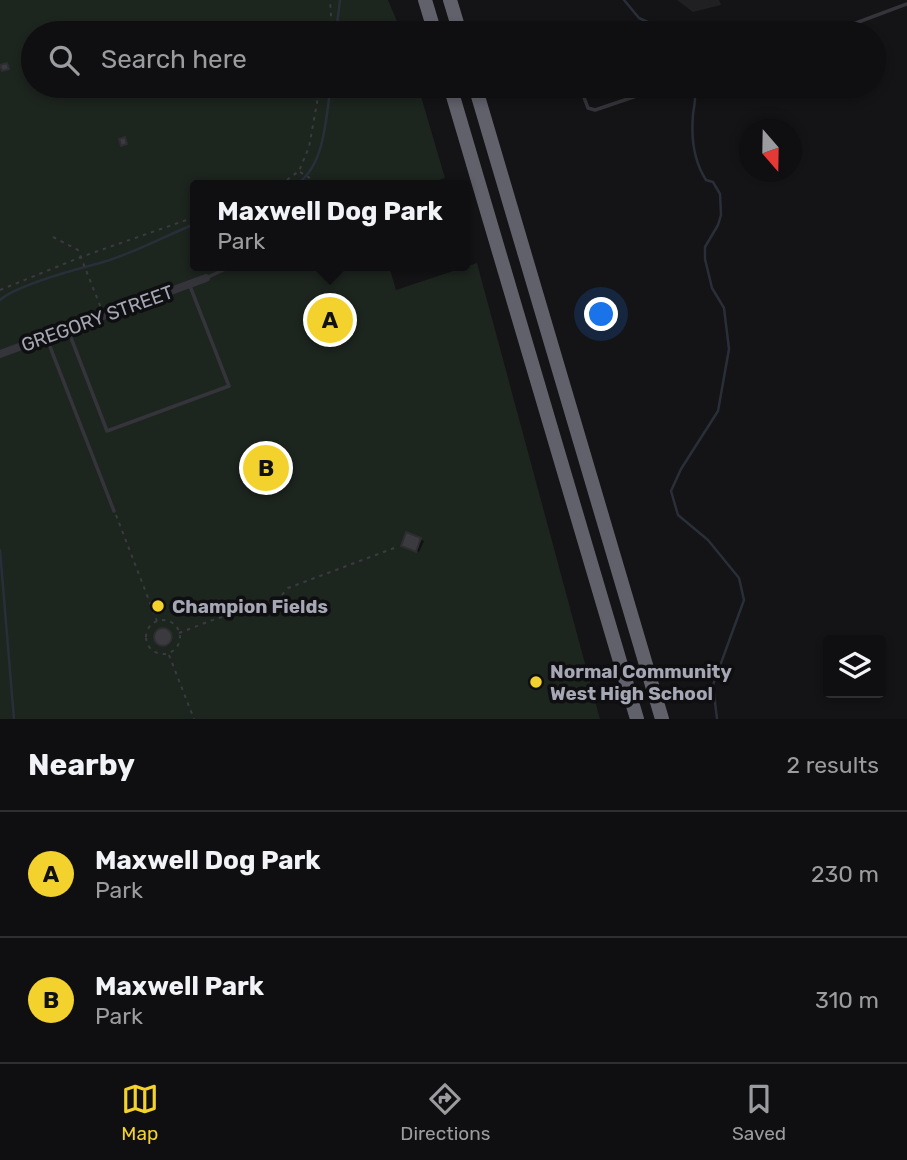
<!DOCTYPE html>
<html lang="en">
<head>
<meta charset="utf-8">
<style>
	:root { --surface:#0f0e10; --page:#1d1c1e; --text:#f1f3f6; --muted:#9b9c9f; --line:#2f2e30; --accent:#f3d22e }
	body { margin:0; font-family:Rubik,sans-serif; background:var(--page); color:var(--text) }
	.controls { position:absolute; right:21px; bottom:21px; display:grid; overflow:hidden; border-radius:7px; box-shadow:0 4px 10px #0003 }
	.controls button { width:63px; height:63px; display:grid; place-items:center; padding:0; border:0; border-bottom:2px solid var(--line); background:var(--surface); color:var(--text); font:35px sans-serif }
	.compass { position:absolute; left:739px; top:119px; width:63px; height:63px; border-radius:50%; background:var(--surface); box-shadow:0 4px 10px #0003; rotate:160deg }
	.you { position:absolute; left:602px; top:315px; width:24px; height:24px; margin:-18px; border:5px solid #fff; border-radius:50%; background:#1a73e8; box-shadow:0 0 0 10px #1a73e833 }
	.badge { display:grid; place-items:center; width:46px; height:46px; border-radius:50%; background:var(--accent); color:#111; font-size:23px; font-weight:700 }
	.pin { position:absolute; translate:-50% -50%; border:4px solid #fff; box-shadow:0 2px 7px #0006 }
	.popup { position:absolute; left:190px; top:180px; width:280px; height:91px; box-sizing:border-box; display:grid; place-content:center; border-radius:7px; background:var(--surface); filter:drop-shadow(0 2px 5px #0005); font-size:23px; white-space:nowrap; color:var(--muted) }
	.popup b { font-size:26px; color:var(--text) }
	.popup::after { content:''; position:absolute; left:50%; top:100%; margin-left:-14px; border:14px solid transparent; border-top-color:var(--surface) }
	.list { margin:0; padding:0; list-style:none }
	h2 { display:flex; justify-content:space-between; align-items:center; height:91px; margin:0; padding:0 28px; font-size:30px }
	h2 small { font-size:23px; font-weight:400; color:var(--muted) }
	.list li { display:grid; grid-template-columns:46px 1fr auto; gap:21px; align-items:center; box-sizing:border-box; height:126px; padding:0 28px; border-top:2px solid var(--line) }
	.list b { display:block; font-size:26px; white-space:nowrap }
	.list p { margin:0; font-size:23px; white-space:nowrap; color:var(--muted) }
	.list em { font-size:23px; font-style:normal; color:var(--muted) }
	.icon { flex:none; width:38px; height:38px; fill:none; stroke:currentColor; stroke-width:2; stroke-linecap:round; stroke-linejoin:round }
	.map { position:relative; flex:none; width:907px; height:719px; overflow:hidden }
	.search { position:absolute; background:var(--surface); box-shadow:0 4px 10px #0003; left:21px; right:21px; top:21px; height:77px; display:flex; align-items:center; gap:18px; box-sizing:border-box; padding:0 24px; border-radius:38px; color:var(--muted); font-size:26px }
	.sheet { height:343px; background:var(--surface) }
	nav { display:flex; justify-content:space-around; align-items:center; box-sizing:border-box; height:98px; border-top:2px solid var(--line); background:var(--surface); font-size:19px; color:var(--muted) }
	nav a { display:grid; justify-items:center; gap:4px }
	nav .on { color:var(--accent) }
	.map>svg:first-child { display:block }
	.built { fill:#201f22 }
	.green { fill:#1d251f }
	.shadow { fill:#0007 }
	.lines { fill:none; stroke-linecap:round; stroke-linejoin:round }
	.stream { stroke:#292f39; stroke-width:2.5 }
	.building { fill:#3b3b3f; stroke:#2e2d31; stroke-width:2 }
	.path { stroke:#3a3b41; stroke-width:2; stroke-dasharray:3.5 5; stroke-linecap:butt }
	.service { stroke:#34343a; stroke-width:3.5 }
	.minor { stroke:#34343a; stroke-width:8 }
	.motorway { stroke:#60616b; stroke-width:14 }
	.poi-dot { fill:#f3d22e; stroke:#0f0e10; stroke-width:2.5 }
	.labels { text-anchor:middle; stroke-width:7; stroke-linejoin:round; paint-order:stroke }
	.street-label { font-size:19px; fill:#a5a7b5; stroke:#0f0e10 }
	.poi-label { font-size:19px; font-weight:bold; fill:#a5a7b5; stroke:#0f0e10; text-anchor:start }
</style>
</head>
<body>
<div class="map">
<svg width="907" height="719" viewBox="0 0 907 719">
	<rect width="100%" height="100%" fill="#141315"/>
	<path class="built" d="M677,0H719L721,5L693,12Z"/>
	<path class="green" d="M0,0H388L402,33H33V86H418L445,178L425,185H195V266H389L396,290L477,263L600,719H0Z"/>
	<path class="shadow" d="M407,534L424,541L419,552L406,546Z
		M157 638a8 8 0 1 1 16 0a8 8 0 1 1-16 0Z"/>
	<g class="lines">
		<path class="stream" d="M624,0L639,18L650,23L661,33
			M336,33L340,0
			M694,87C697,97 694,105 693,115C691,138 693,160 706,180L713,182L720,194L721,215L718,225L705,247V259L712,288L724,308L729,349L718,411L681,469L671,491L678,515L708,540L739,578L744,600L713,685L717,719
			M296,185C326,164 325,119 331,86
			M0,300C17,285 77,269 100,263C133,254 164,236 195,224
			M0,550L14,719"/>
	</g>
	<path class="building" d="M7,63L9,69L2,71L0,65Z
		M125,137L127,144L121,146L119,139Z
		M406,532L421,538L416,552L401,546Z
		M154 637a9 9 0 1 1 18 0a9 9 0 1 1-18 0Z"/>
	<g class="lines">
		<path class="path" d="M328,33L331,16L330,0
			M300,172L310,178
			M280,185L299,171L309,147L320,86
			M53,237L78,250L101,308
			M0,290L81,257L195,217
			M116,515L157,621
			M146 637a17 17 0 1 1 34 0a17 17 0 1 1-34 0Z
			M179,633C195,627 211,620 228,615C253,606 269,611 288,588L397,547
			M169,655L194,719"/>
		<path class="service" d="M829,33L907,4
			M582,92L588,108L595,110L666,86
			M438,185L443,183
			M206,278L232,266
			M68,330L107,431L229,386L190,286
			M47,339L114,511"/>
		<path class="minor" d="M0,354L206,278"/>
		<path class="motorway" d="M425,0L435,33
			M450,0L460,33
			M450,86L637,719
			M475,86L662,719"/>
	</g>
	<g class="poi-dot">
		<circle cx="158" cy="606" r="7"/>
		<circle cx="536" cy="682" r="7"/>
	</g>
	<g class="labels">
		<g class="street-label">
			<text transform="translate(97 318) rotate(-20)" y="7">GREGORY STREET</text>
		</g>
		<g class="poi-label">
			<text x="172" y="613">Champion Fields</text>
			<text x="550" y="678">Normal Community<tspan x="550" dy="22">West High School</tspan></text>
		</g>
	</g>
</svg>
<div class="controls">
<button><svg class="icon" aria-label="layers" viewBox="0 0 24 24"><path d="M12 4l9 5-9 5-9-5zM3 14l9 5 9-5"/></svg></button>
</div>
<svg class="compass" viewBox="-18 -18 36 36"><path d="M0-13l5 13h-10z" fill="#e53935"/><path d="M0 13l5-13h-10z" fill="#9b9c9f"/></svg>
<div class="you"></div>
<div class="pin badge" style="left:330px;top:320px">A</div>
<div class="popup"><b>Maxwell Dog Park</b>Park</div>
<div class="pin badge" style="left:266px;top:468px">B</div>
<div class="search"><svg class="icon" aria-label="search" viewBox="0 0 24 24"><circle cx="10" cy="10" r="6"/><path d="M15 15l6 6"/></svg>Search here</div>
</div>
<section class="sheet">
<h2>Nearby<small>2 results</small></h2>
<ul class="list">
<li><span class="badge">A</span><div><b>Maxwell Dog Park</b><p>Park</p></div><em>230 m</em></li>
<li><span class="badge">B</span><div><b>Maxwell Park</b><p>Park</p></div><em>310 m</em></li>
</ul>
</section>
<nav>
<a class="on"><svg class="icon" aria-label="map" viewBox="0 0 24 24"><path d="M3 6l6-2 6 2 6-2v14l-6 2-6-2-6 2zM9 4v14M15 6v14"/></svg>Map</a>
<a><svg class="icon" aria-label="directions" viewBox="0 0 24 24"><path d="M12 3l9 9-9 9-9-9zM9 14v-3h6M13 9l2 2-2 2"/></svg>Directions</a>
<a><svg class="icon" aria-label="saved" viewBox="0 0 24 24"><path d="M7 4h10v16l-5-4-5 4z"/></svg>Saved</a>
</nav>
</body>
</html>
